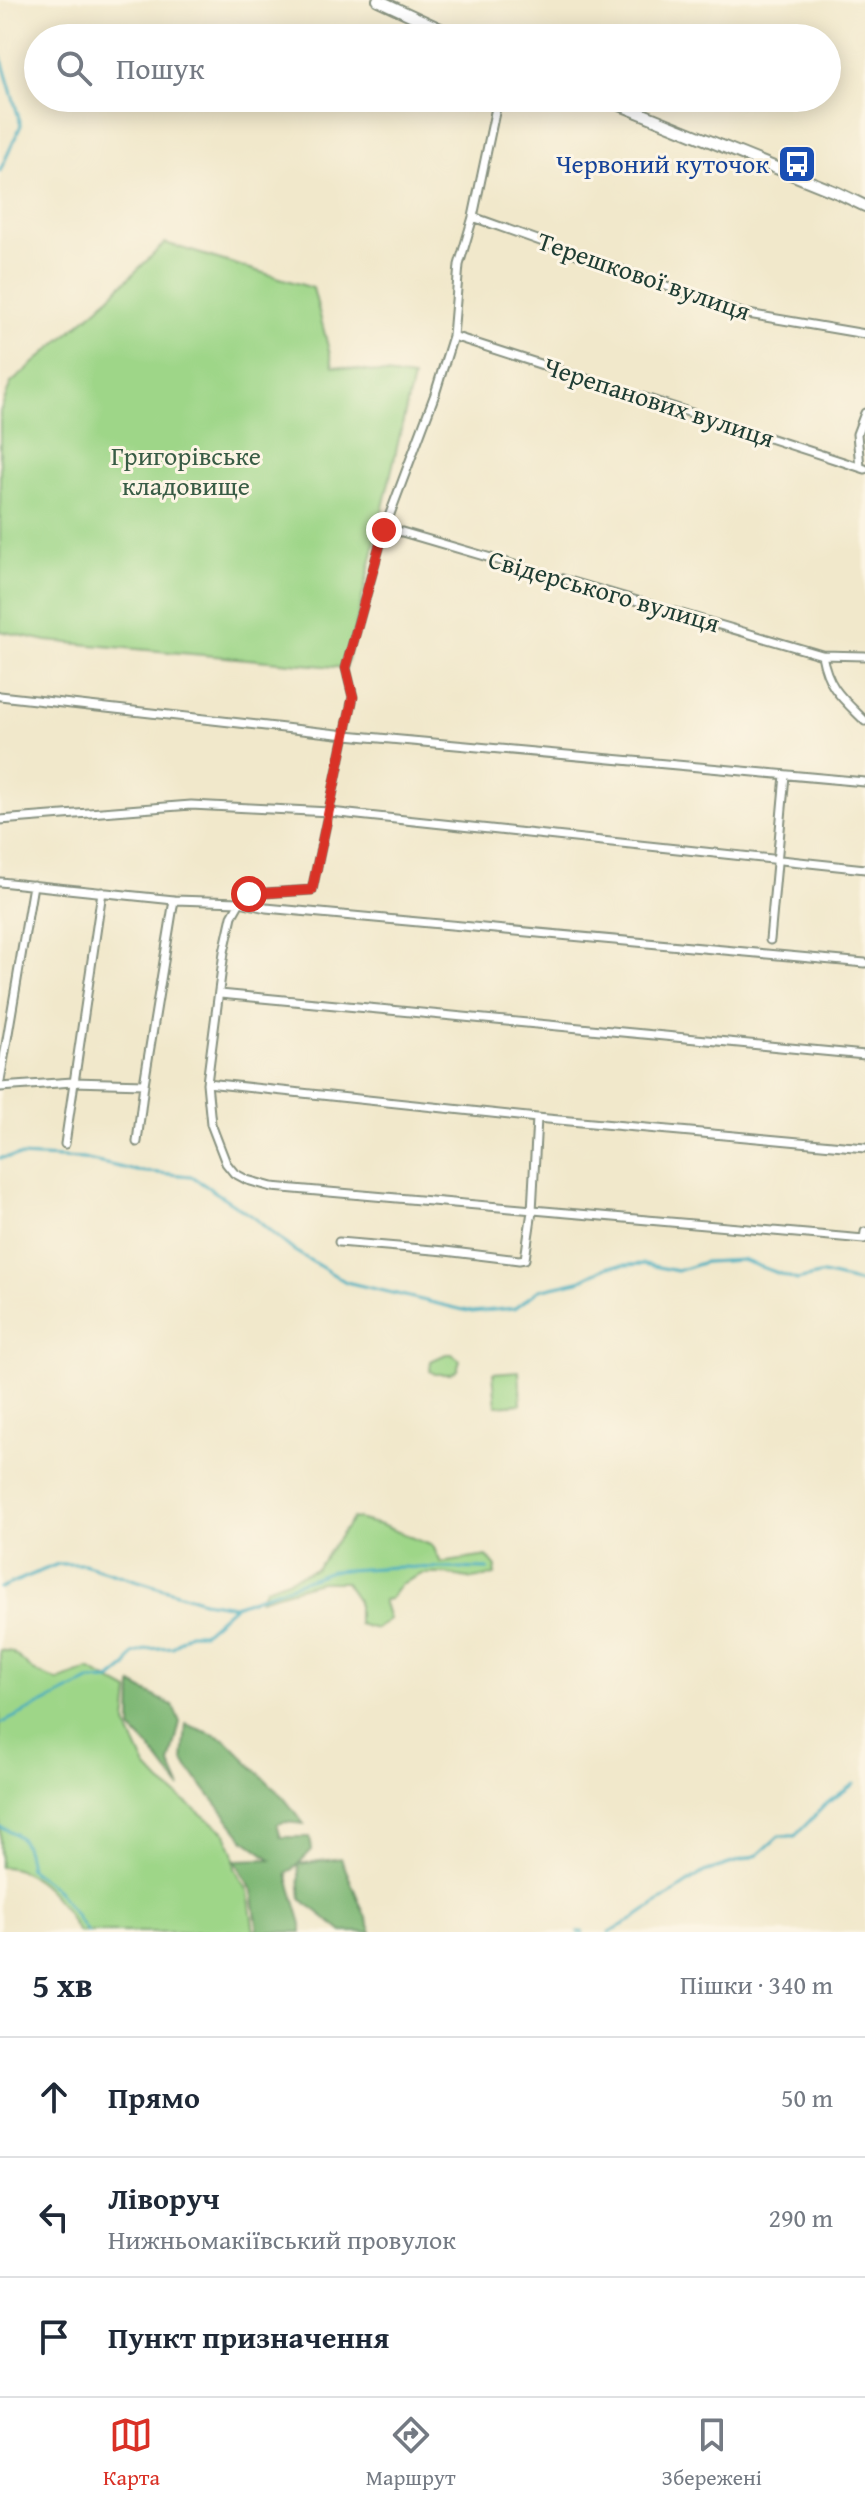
<!DOCTYPE html>
<html lang="uk">
<head>
<meta charset="utf-8">
<style>
	:root { --surface:#fff; --page:#f2f2f3; --text:#1f2937; --muted:#747a83; --line:#e0e1e3; --accent:#d93025 }
	body { margin:0; font-family:"Gentium Book Plus",serif; background:var(--page); color:var(--text) }
	.stop { position:absolute; width:24px; height:24px; margin:-18px; border:6px solid #d93025; border-radius:50%; background:#fff }
	.stop.end { background:#d93025; border-color:#fff; box-shadow:0 2px 8px #0008 }
	.list { margin:0; padding:0; list-style:none }
	h2 { display:flex; justify-content:space-between; align-items:center; height:104px; margin:0; padding:0 32px; font-size:34px }
	h2 small { font-size:26px; font-weight:400; color:var(--muted) }
	.list li { display:grid; grid-template-columns:52px 1fr auto; gap:24px; align-items:center; box-sizing:border-box; height:120px; padding:0 32px; border-top:2px solid var(--line) }
	.list b { display:block; font-size:30px; white-space:nowrap }
	.list p { margin:0; font-size:26px; white-space:nowrap; color:var(--muted) }
	.list em { font-size:26px; font-style:normal; color:var(--muted) }
	.icon { flex:none; width:44px; height:44px; fill:none; stroke:currentColor; stroke-width:2; stroke-linecap:round; stroke-linejoin:round }
	.map { position:relative; flex:none; width:865px; height:1932px; overflow:hidden }
	.search { position:absolute; background:var(--surface); box-shadow:0 4px 20px #0003; left:24px; right:24px; top:24px; height:88px; display:flex; align-items:center; gap:20px; box-sizing:border-box; padding:0 28px; border-radius:44px; color:var(--muted); font-size:30px }
	.sheet { height:464px; background:var(--surface) }
	nav { display:flex; justify-content:space-around; align-items:center; box-sizing:border-box; height:112px; border-top:2px solid var(--line); background:var(--surface); font-size:22px; color:var(--muted) }
	nav a { display:grid; justify-items:center; gap:4px }
	nav .on { color:var(--accent) }
	.map>svg:first-child { display:block }
	.green { fill:#9ed688; stroke:#5e8a5e; stroke-width:2 }
	.forest { fill:#7eb774; stroke:#4e7a54; stroke-width:2 }
	.lines { fill:none; stroke-linecap:round; stroke-linejoin:round }
	.stream { stroke:#3facbe; stroke-width:3 }
	.street-casing { stroke:#889280; stroke-width:11 }
	.secondary-casing { stroke:#889280; stroke-width:14 }
	.street { stroke:#fff; stroke-width:7 }
	.secondary { stroke:#fff; stroke-width:10 }
	.route { stroke:#d93025; stroke-width:10 }
	.labels { text-anchor:middle; stroke-width:6; stroke-linejoin:round; paint-order:stroke }
	.transit-label { font-size:26px; fill:#164399; stroke:#fcf5e5; text-anchor:end }
	.street-label { font-size:26px; fill:#1f3d34; stroke:#fcf5e5 }
	.park-label { font-size:26px; fill:#385c45; stroke:#fcf5e5 }
</style>
</head>
<body>
<div class="map">
<svg width="865" height="1932" viewBox="0 0 865 1932">
	<rect width="100%" height="100%" fill="#fcf5e5"/>
	<filter id="ink" filterUnits="userSpaceOnUse"><feTurbulence type="fractalNoise" baseFrequency=".0125" numOctaves="2"/><feDisplacementMap in="SourceGraphic" scale="16" xChannelSelector="R" yChannelSelector="G"/><feConvolveMatrix kernelMatrix="1 2 1 2 8 2 1 2 1" color-interpolation-filters="sRGB"/></filter>
	<filter id="wash" filterUnits="userSpaceOnUse"><feTurbulence type="fractalNoise" baseFrequency=".006" numOctaves="4" result="noise"/><feDisplacementMap in="SourceGraphic" scale="32" xChannelSelector="R" yChannelSelector="G"/><feGaussianBlur stdDeviation="1.8" result="paint"/><feColorMatrix in="noise" values="0 0 0 0 0 0 0 0 0 0 0 0 0 0 0 0 0 1.4 0 .05"/><feComposite in="paint" operator="in"/></filter>
	<g filter="url(#wash)">
		<rect width="100%" height="100%" fill="#f1e8cb"/>
		<path class="green" d="M165,243L313,288L333,366L413,378L346,668L47,641L0,631V412L11,383L100,306Z
			M446,1354H452L460,1360L457,1370L450,1374H435L430,1371L431,1361Z
			M519,1371L521,1404L496,1406L493,1373Z
			M353,1518L381,1525L433,1546L441,1563L487,1556L496,1567L495,1575L473,1579L445,1574H422L401,1584L390,1599L383,1600L389,1619L376,1629L358,1624V1601L345,1582H319L260,1599L266,1588L316,1569Z
			M0,1650L12,1652L35,1672L58,1681L89,1669L129,1691L126,1724L146,1767L161,1783L226,1833L233,1852L235,1868L248,1891L254,1932H78C62,1903 37,1867 0,1867Z"/>
		<path class="forest" d="M132,1684L173,1706L180,1722L170,1764L181,1789L149,1747L131,1729Z
			M186,1724L225,1739L284,1798L304,1824L285,1822L277,1824L281,1837H310L312,1850L298,1864L341,1858L372,1932H343L301,1899L298,1864L287,1874L302,1924V1932H258L252,1890L235,1860L271,1859L244,1839L183,1761Z"/>
		<g class="lines">
			<path class="stream" d="M0,53L21,125L0,171
				M0,1158L18,1156L83,1159L137,1171L191,1176L253,1217L293,1250L346,1282L472,1312L515,1308L539,1290L579,1281L609,1266L644,1264L677,1271L705,1262L742,1260L797,1280L823,1274L865,1284
				M0,1588L58,1564H83L203,1601L234,1606L331,1571L395,1567L488,1569
				M0,1724L89,1681L110,1680L127,1666L133,1654L148,1649L173,1647L189,1633H203L234,1606
				M0,1827C24,1834 27,1846 30,1869L57,1890L87,1932
				M578,1932H583
				M609,1932L632,1920L704,1872L758,1855L779,1836H795L827,1803L854,1784"/>
		</g>
	</g>
	<g filter="url(#ink)">
		<g class="lines">
			<g class="street-casing">
				<path id="street" d="M498,98L473,217L459,265L453,336L435,394L384,530L346,668L353,697L312,890L249,894L240,902L232,916L224,952L207,1083L211,1124L226,1163L234,1173L247,1180L272,1187L864,1239L865,1232
					M473,217L742,313L865,334
					M453,336L865,469
					M860,467L857,434L865,413
					M384,530L402,532L822,655L865,656
					M822,655C828,688 842,698 865,721
					M0,696L346,735L865,782
					M0,820L191,805L330,812L865,869
					M0,882L174,900L240,902L266,908L865,963
					M770,940L785,775
					M220,994L865,1055
					M0,1081L33,885
					M207,1083L537,1118L865,1148
					M0,1087L73,1082L144,1084
					M137,1142L144,1084L174,900
					M65,1144L102,892
					M339,1242L445,1251L519,1260L525,1259L532,1211L537,1118"/>
			</g>
			<g class="secondary-casing">
				<path id="secondary" d="M378,0L460,38
					M603,98L838,193L865,206"/>
			</g>
			<use href="#street" class="street"/>
			<use href="#secondary" class="secondary"/>
		</g>
	</g>
	<g class="lines" filter="url(#ink)">
		<path class="route" d="M249,894L312,890L353,697L346,668L384,530"/>
	</g>
	<defs>
		<g id="bus-square" transform="scale(2)"><rect x="-9" y="-9" width="18" height="18" rx="4" fill="#1a4fb4" stroke="#fcf5e5"/><path d="M-5-6H5V4H4V6H2V4H-2V6H-4V4H-5ZM-3.5-4V0h7V-4ZM-3.5 1.2v1.5H-2V1.2ZM2 1.2v1.5H3.5V1.2Z" fill="#fff"/></g>
	</defs>
	<g fill-rule="evenodd">
		<use href="#bus-square" x="797" y="164"/>
	</g>
	<g class="labels">
		<g class="transit-label">
			<text x="769" y="173">Червоний куточок</text>
		</g>
		<g class="street-label">
			<text transform="translate(644 276) rotate(19)" y="9">Терешкової вулиця</text>
			<text transform="translate(659 402) rotate(18)" y="9">Черепанових вулиця</text>
			<text transform="translate(604 591) rotate(16)" y="9">Свiдерського вулиця</text>
		</g>
		<g class="park-label">
			<text x="186" y="465">Григорівське<tspan x="186" dy="30">кладовище</tspan></text>
		</g>
	</g>
</svg>
<div class="stop" style="left:249px;top:894px"></div>
<div class="stop end" style="left:384px;top:530px"></div>
<div class="search"><svg class="icon" aria-label="search" viewBox="0 0 24 24"><circle cx="10" cy="10" r="6"/><path d="M15 15l6 6"/></svg>Пошук</div>
</div>
<section class="sheet">
<h2>5 хв<small>Пішки · 340 m</small></h2>
<ul class="list">
<li><svg class="icon" aria-label="ahead" viewBox="0 0 24 24"><path d="M12 20V5M6 11l6-6 6 6"/></svg><div><b>Прямо</b></div><em>50 m</em></li>
<li><svg class="icon" aria-label="left" viewBox="0 0 24 24"><path d="M17 20v-9H6M10 6l-5 5 5 5"/></svg><div><b>Ліворуч</b><p>Нижньомакіївський провулок</p></div><em>290 m</em></li>
<li><svg class="icon" aria-label="arrive" viewBox="0 0 24 24"><path d="M6 21V4h12l-3 4 3 4H6"/></svg><div><b>Пункт призначення</b></div></li>
</ul>
</section>
<nav>
<a class="on"><svg class="icon" aria-label="map" viewBox="0 0 24 24"><path d="M3 6l6-2 6 2 6-2v14l-6 2-6-2-6 2zM9 4v14M15 6v14"/></svg>Карта</a>
<a><svg class="icon" aria-label="directions" viewBox="0 0 24 24"><path d="M12 3l9 9-9 9-9-9zM9 14v-3h6M13 9l2 2-2 2"/></svg>Маршрут</a>
<a><svg class="icon" aria-label="saved" viewBox="0 0 24 24"><path d="M7 4h10v16l-5-4-5 4z"/></svg>Збережені</a>
</nav>
</body>
</html>
